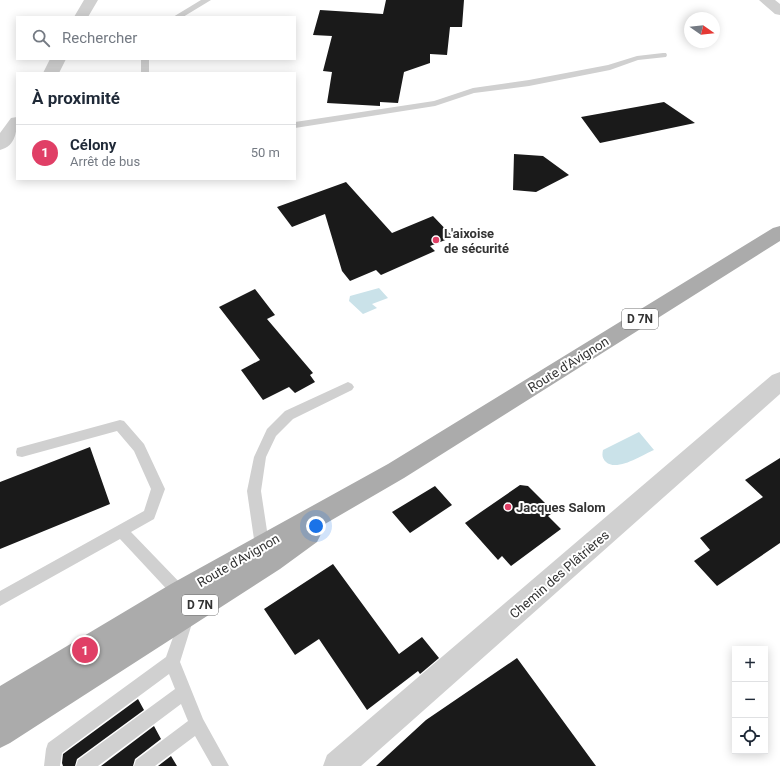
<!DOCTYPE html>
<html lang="fr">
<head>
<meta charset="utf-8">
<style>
	:root { --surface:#fff; --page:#f2f2f3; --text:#1f2937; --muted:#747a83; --line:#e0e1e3; --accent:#e03f66 }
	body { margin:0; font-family:Roboto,sans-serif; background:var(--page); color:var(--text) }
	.controls { position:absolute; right:12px; bottom:12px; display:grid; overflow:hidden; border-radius:0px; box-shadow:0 2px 10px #0003 }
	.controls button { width:36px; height:36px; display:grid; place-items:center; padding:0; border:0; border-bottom:1px solid var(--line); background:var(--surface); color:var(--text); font:20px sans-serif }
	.compass { position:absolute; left:684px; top:12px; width:36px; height:36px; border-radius:50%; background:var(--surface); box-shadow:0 2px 10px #0003; rotate:104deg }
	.you { position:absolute; left:316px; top:526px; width:14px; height:14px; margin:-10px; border:3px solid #fff; border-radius:50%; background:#1a73e8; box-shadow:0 0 0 6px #1a73e833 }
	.badge { display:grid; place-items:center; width:26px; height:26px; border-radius:50%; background:var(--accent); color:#fff; font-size:13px; font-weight:700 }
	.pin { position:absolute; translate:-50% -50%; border:2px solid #fff; box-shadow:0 1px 4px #0006 }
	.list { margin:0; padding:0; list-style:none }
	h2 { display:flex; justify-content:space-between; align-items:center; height:52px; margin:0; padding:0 16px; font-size:17px }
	h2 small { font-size:13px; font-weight:400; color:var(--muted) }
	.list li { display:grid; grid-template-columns:26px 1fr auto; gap:12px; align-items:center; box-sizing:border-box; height:56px; padding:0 16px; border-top:1px solid var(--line) }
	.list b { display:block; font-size:15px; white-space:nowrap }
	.list p { margin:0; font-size:13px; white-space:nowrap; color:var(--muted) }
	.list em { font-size:13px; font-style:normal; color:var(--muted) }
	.icon { flex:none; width:22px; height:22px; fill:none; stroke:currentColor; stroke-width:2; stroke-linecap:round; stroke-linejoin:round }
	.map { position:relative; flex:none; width:780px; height:766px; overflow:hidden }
	.search { position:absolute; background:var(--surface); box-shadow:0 2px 10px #0003; left:16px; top:16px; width:280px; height:44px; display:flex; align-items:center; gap:10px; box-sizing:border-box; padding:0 14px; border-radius:0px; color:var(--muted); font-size:15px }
	.panel { position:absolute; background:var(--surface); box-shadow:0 2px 10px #0003; left:16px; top:72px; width:280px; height:108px; border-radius:0px }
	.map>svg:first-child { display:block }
	.water { fill:#cae2e9 }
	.building { fill:#1a1a1a }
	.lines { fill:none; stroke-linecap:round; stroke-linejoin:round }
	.lane { fill:#d0d0d0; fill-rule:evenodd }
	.street { fill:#d0d0d0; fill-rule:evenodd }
	.primary { fill:#ababab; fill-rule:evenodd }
	.poi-dot { fill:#e03f66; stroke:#fff; stroke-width:1.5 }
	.labels { text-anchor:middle; stroke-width:4; stroke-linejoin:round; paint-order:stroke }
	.shield { fill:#fff; stroke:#707070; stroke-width:1 }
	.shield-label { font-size:12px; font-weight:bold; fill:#333 }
	.poi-label { font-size:13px; font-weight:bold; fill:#333; stroke:#fff; text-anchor:start }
	.street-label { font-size:13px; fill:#333; stroke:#fff }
</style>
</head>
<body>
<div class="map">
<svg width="780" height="766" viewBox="0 0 780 766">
	<rect width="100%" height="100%" fill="#fff"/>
	<path class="water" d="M379,288L388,298L372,304L377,308L363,314L349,301L350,296Z
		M639,432L654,450C642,455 617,472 606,462C602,458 602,455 603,450Z"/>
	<path class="building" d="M386,0H464L462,27H450L447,55L430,54V63L404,72L398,103L380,102V106L327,103L332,72L323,71L332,36L313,35L320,10L383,14Z
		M664,102L695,123L600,143L581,117Z
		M514,154L543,156L569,175L536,192L513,190Z
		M346,182L392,233L433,216L453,237L430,246L435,251L381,275L376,270L350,281L342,271L325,214L292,227L277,207Z
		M255,289L275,315L267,319L313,373L310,375L315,382L295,393L289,387L263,400L241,370L260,360L219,307Z
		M90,447L110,504L0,549V482Z
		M780,458V543L717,586L694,561L710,550L700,538L763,497L745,480Z
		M520,485L528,486L554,512L548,516L561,529L511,566L502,556L498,560L465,523Z
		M435,486L452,505L410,533L392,512Z
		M333,564L399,654L422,637L439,658L420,674L418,671L367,710L319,639L295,655L264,609Z
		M517,658L596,766H376L426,720Z
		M138,699L144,710L77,759L75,766H63L62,763L63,754Z
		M154,726L161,739L135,759L133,766H101Z
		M171,756L177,766H158Z"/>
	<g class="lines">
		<path class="lane" d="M201,0H211L183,17H173Z
			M663,53H666L667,55L666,57L638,60L610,70L529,86L474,93L435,106L295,128V122L434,101L473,88L529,80L608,65L637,56Z
			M141,59H149V73H141Z
			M348,382L352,384L354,387L352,390L293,419L276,436L266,457L261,491L269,544L271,549L269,553L264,555L259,553L255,546L247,491L254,457L267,429L285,411Z
			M120,420L124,421L144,444L165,489L154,519L131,532L185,588L188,596L186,601L181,603L176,601L174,597L120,539L0,606V591L144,511L151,489L134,451L117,431L22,457L17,456L16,452L17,448Z
			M187,610L192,612L194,617L180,662L203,719L229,766H212L195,736L155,766H134L136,760L188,721L181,704L98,766H76L78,760L175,689L169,674L62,753L60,766H44L46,749L48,743L166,657L182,612Z"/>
		<path class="street" d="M84,0H98L88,17H74Z
			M759,0H775L780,4V15L775,14Z
			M50,59H66L59,73H43Z
			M17,117C17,131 16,146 0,150V133L11,118Z
			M780,372V394L361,766H323L327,755L772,375Z"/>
		<path class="primary" d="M780,226V241L404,478L318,528L321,534L317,542L280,569L10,743L0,748V686L171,584L388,464L773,228Z"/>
	</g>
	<g class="poi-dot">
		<circle cx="436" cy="240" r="4"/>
		<circle cx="508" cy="507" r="4"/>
	</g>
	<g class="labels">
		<g class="shield">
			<rect x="622" y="309" width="36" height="20" rx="3"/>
			<rect x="182" y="595" width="36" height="20" rx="3"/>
		</g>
		<g class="shield-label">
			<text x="640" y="323">D 7N</text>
			<text x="200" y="609">D 7N</text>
		</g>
		<g class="poi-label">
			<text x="444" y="238">L'aixoise<tspan x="444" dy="15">de sécurité</tspan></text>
			<text x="516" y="512">Jacques Salom</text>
		</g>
		<g class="street-label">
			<text transform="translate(568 364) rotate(-32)" y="5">Route d'Avignon</text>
			<text transform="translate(238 560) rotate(-30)" y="5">Route d'Avignon</text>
			<text transform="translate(559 574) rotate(-41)" y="5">Chemin des Plâtrières</text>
		</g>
	</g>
</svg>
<div class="controls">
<button>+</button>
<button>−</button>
<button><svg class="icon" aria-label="locate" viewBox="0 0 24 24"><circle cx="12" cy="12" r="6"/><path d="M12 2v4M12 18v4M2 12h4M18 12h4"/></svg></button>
</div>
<svg class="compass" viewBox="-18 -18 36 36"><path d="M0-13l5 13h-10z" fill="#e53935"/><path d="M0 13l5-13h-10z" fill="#747a83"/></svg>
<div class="you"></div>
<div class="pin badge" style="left:85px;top:650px">1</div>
<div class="search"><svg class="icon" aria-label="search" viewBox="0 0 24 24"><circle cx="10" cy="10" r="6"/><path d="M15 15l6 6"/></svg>Rechercher</div>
<section class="panel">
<h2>À proximité<small></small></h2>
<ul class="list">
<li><span class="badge">1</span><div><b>Célony</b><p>Arrêt de bus</p></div><em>50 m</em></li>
</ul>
</section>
</div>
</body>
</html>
